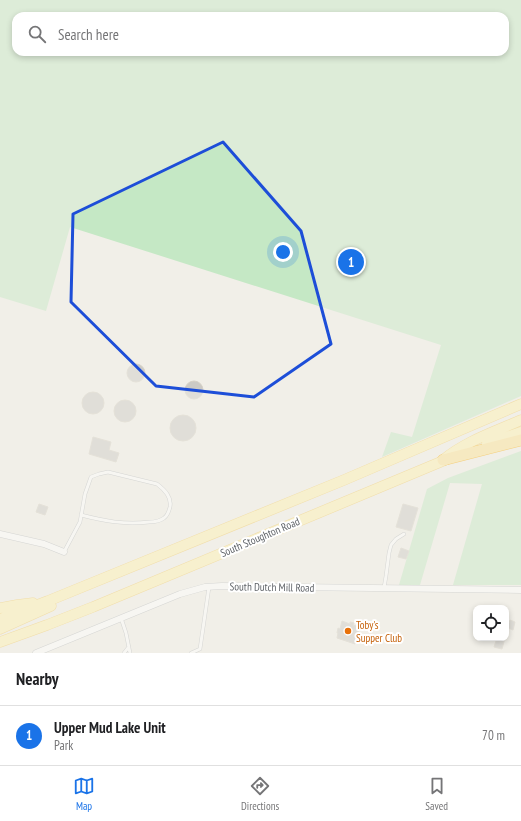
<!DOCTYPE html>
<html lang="en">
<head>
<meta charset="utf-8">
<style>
	:root { --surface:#fff; --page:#f2f2f2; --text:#202124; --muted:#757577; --line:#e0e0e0; --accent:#1a73e8 }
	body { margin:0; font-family:"PT Sans Narrow",sans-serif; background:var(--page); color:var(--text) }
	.controls { position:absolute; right:12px; bottom:12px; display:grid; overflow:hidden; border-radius:8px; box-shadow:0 2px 6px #0003 }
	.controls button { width:36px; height:36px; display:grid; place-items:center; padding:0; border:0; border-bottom:1px solid var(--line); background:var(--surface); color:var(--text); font:20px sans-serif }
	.you { position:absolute; left:283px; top:252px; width:14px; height:14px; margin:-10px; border:3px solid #fff; border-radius:50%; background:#1a73e8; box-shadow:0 0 0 6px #1a73e833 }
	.badge { display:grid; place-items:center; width:26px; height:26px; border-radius:50%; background:var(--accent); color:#fff; font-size:13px; font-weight:700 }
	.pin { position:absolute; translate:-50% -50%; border:2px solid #fff; box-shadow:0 1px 4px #0006 }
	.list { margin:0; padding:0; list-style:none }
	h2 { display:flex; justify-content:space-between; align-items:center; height:52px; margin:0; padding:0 16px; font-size:17px }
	h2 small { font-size:13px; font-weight:400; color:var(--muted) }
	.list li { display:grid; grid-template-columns:26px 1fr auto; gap:12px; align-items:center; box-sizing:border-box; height:60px; padding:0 16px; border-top:1px solid var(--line) }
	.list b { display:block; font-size:15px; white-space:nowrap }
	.list p { margin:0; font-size:13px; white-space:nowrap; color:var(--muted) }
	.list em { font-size:13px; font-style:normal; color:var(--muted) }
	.icon { flex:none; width:22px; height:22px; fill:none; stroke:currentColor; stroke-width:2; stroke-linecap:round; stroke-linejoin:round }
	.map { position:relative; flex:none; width:521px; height:653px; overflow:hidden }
	.search { position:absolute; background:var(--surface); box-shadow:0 2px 6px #0003; left:12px; right:12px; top:12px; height:44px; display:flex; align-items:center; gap:10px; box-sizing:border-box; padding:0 14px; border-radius:12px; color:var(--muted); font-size:15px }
	.sheet { height:112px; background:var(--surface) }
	nav { display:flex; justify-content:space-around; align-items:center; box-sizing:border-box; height:56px; border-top:1px solid var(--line); background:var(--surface); font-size:11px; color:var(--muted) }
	nav a { display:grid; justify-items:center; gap:2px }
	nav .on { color:var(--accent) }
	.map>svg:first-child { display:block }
	.green { fill:#c5e8c5; fill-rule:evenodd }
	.building { fill:#cccac5; stroke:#d6d1c6 }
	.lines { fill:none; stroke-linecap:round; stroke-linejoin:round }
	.service-casing { stroke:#b5b8bc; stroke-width:4 }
	.minor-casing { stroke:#b5b8bc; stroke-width:7 }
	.primary-casing { stroke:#f2c960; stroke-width:11 }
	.motorway-casing { stroke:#f9ab00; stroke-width:12 }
	.service { stroke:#fff; stroke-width:3 }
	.minor { stroke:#fff; stroke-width:6 }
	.primary { stroke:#fff2af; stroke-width:10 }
	.motorway { stroke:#fde293; stroke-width:11 }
	.marked { fill:none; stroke:#1d4ed8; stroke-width:3; stroke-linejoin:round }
	.food-dot { fill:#e8710a; stroke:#fff; stroke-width:1.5 }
	.labels { text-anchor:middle; stroke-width:4; stroke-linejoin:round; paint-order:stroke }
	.street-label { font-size:11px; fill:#5f6368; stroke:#fff }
	.food-label { font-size:11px; fill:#c56008; stroke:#fff; text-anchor:start }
</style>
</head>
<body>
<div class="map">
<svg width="521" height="653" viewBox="0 0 521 653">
	<rect width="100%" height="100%" fill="#f1efe8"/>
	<path class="green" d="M0,0H521V396L382,457L391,432L412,437L441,345L70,227L46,311L0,297ZM16,16H505V52H16Z
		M521,451V585H453L482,484L450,483L420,585H399L427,489L448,478Z"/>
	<path class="building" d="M127 373a9 9 0 1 1 18 0a9 9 0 1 1-18 0Z
		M185 390a9 9 0 1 1 18 0a9 9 0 1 1-18 0Z
		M82 403a11 11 0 1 1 22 0a11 11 0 1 1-22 0Z
		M114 411a11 11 0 1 1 22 0a11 11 0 1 1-22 0Z
		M170 428a13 13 0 1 1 26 0a13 13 0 1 1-26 0Z
		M93,437L111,442L109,450L119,453L116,462L89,454Z
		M39,504L48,507L45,515L36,512Z
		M403,504L418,508L411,531L396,527Z
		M401,548L409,551L406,559L398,557Z
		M510,620L515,622L513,630L508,628L506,635V622L509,623Z
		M342,621L350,624V622L354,623L353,625L360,627L355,644L337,638L338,633H337L338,628L340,629Z
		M497,638H505L502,649L494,647Z"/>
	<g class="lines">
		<g class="service-casing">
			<path id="service" d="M64,552L80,522L85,494L91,477L99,474L108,472L157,484C165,490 172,497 170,507C169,511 167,516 164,518C160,521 154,522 149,522C125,525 104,521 81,515
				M384,588L386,576L389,553L391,545L396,539L404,534
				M121,618L126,633L130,653
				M124,653L128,648
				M191,653L200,649L209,587"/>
		</g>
		<g class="minor-casing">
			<path id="minor" d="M0,534L44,544L64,552
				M36,653L180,594L205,587L222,586L521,590"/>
		</g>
		<g class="primary-casing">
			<path id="primary" d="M487,444L521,432
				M443,460C466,441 494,432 521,420
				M0,608L17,605L33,603
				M0,619L48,601L344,480L521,404
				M0,629L51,606
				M0,642L47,625L93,607L450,458"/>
		</g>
		<g class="motorway-casing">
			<path id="motorway" d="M443,460L521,440"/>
		</g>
		<use href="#service" class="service"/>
		<use href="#minor" class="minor"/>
		<use href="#primary" class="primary"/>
		<use href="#motorway" class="motorway"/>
	</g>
	<path d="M0 0H521V653H0ZM223,142L301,231L331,344L254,397L156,386L71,302L73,214Z" fill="#f1efe8" fill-opacity=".55" fill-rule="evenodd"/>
	<path class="marked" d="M223,142L301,231L331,344L254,397L156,386L71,302L73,214Z"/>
	<circle class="food-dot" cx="348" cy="631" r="4"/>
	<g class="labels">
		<g class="street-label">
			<text transform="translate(260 537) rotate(-23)" y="4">South Stoughton Road</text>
			<text transform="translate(272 587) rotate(1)" y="4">South Dutch Mill Road</text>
		</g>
		<g class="food-label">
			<text x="356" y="629">Toby's<tspan x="356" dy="13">Supper Club</tspan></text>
		</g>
	</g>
</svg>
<div class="controls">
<button><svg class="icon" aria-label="locate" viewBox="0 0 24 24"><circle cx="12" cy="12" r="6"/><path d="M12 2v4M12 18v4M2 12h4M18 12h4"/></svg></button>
</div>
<div class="you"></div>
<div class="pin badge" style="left:351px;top:262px">1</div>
<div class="search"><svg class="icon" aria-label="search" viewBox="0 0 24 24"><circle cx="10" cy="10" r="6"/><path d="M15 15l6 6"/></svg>Search here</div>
</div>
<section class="sheet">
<h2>Nearby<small></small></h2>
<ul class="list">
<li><span class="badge">1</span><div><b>Upper Mud Lake Unit</b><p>Park</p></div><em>70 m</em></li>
</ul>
</section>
<nav>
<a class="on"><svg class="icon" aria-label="map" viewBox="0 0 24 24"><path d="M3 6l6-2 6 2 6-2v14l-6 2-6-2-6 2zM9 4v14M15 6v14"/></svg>Map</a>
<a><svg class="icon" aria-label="directions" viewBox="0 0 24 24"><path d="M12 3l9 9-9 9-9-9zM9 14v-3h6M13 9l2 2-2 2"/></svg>Directions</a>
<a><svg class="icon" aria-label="saved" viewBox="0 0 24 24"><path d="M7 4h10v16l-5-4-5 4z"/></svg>Saved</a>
</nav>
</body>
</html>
